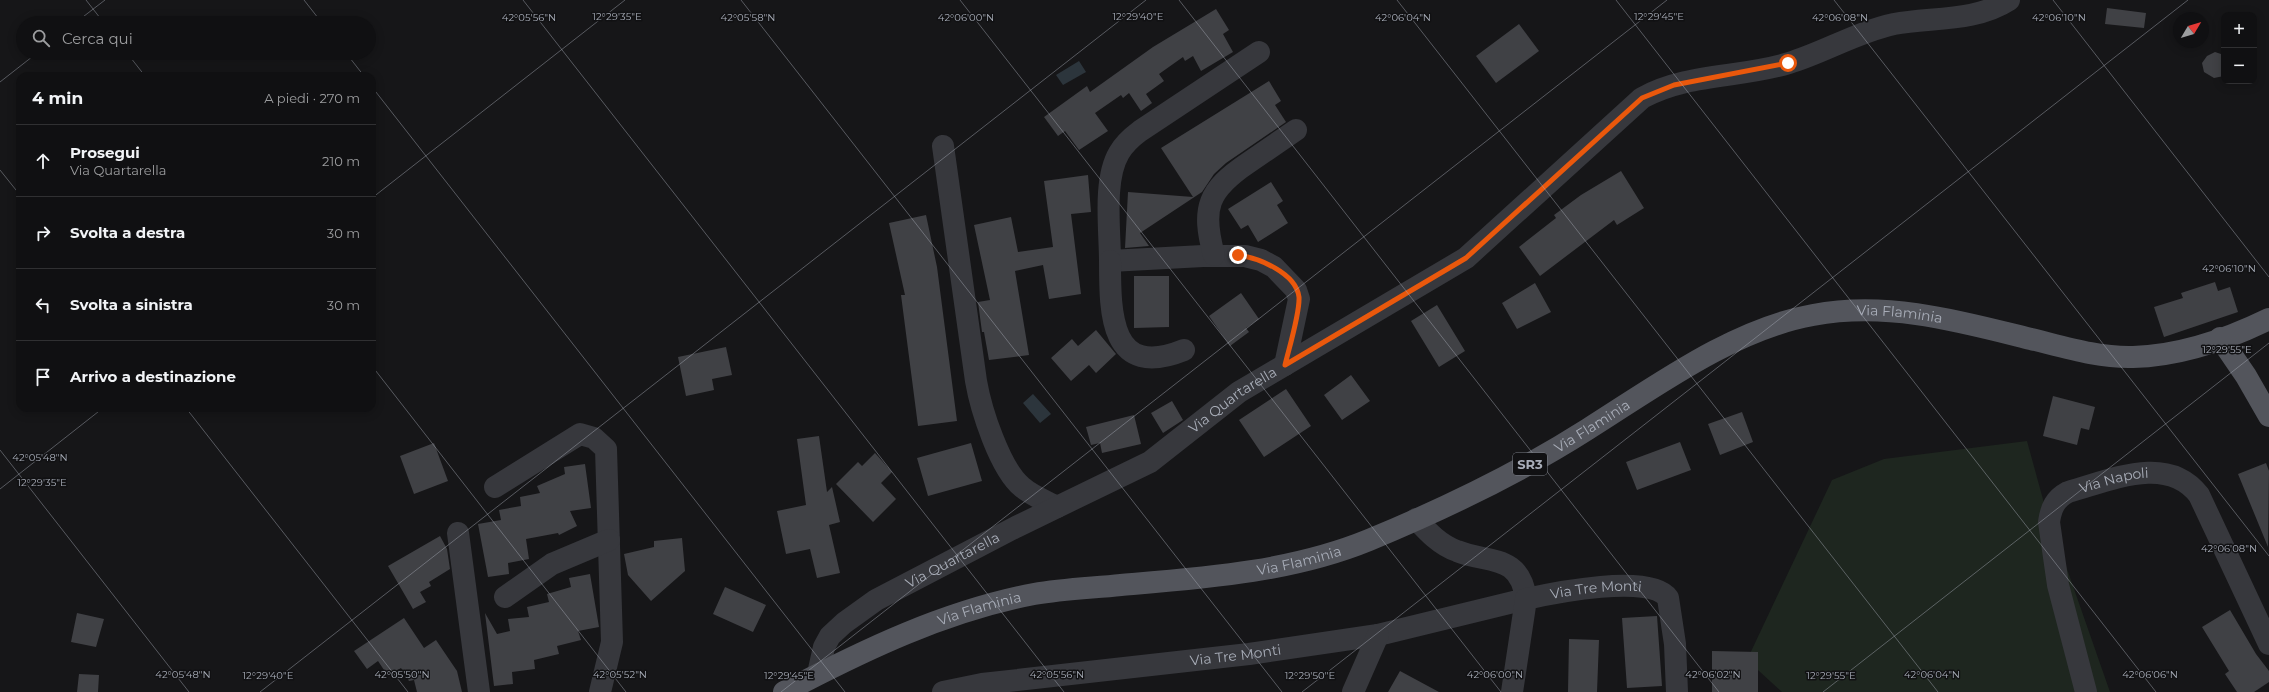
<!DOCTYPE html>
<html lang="it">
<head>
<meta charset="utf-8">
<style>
	:root { --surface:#101012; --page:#19191b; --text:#f1f3f6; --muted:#9c9d9f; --line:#303032 }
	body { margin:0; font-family:Montserrat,sans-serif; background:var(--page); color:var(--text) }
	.controls { position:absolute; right:12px; top:12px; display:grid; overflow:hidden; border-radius:8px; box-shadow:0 2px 10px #0003 }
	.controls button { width:36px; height:36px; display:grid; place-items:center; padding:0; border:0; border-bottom:1px solid var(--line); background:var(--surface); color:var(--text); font:20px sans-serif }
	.compass { position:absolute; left:2173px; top:12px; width:36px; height:36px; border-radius:50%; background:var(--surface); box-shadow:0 2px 10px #0003; rotate:52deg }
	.stop { position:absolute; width:12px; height:12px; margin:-9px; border:3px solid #ea580c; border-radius:50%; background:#fff }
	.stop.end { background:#ea580c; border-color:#fff; box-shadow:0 1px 4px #0008 }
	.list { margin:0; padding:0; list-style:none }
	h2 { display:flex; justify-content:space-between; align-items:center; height:52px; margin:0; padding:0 16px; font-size:17px }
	h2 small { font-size:13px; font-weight:400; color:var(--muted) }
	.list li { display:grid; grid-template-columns:26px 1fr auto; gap:12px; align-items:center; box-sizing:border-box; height:72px; padding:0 16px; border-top:1px solid var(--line) }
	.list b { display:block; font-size:15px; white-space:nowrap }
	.list p { margin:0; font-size:13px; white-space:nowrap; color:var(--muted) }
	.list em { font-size:13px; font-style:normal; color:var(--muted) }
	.icon { flex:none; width:22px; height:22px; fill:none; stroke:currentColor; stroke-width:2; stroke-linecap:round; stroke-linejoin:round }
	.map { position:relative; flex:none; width:2269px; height:692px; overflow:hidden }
	.search { position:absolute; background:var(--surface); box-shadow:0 2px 10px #0003; left:16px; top:16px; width:360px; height:44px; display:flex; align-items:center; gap:10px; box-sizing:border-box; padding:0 14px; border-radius:22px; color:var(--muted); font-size:15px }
	.panel { position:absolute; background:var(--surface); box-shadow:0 2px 10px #0003; left:16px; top:72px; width:360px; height:340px; border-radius:12px }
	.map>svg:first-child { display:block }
	.green { fill:#1e261f }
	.water { fill:#2c353c }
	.building { fill:#404145 }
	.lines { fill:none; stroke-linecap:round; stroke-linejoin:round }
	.minor { stroke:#37383d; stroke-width:22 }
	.major { stroke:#53555c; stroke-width:22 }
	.route { stroke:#ea580c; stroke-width:5 }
	.ticks { fill:none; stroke:#a8adb8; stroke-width:1; stroke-opacity:0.45 }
	.labels { text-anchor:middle; stroke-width:3; stroke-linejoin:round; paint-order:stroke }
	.shield { fill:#111113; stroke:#7b7e86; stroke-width:1 }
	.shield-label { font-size:13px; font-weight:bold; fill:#a8adb8 }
	.street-label { font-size:14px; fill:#a8adb8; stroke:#111113 }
	.ticks-label { font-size:10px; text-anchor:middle; fill:#a8adb8; stroke:#111113; stroke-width:3; stroke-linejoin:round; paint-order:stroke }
</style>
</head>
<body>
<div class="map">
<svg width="2269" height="692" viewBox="0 0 2269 692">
	<rect width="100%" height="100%" fill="#161618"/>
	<path class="green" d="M2027,441L2044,503L2110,692H1782L1747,660L1832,480L1884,459Z"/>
	<path class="water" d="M1079,61L1086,72L1063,85L1056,75Z
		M1033,394L1051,414L1040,423L1023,403Z"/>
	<path class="building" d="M2107,8L2146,13L2144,28L2105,24Z
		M1216,9L1229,30L1223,34L1233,52L1201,71L1193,56L1185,61L1183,57L1159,74L1164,81L1146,94L1152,103L1141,111L1129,93L1123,98L1121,95L1095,113L1108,131L1079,150L1065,131L1058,136L1044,117L1087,86L1090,92L1153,47Z
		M1519,24L1539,51L1496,83L1476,56Z
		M2215,52L2224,55V76L2214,78L2204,72L2202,63L2207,56Z
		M1269,81L1281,101L1275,105L1286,122L1226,163L1214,174L1202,192L1140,233L1149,246L1125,248L1128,192L1193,197L1161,148Z
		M1621,171L1644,208L1617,225L1614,220L1540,276L1519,247L1556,218L1554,215L1581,195Z
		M1088,175L1091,212L1071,214L1081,294L1049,299L1043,265L1015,271L1029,355L989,360L984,332H982L978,302L990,300L974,225L1011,217L1018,252L1053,247L1044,181Z
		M1271,182L1283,201L1277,205L1288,223L1258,242L1248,225L1241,229L1228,209Z
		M926,215L937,267L957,421L918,426L901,295H905L889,223Z
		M1134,276H1169V327L1134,328Z
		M2215,282L2218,291L2230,287L2238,312L2164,337L2154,307L2183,298L2181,293Z
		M1535,283L1551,312L1517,329L1502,303Z
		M1241,293L1259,319L1246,328L1249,332L1230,346L1209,316Z
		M1437,305L1465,351L1439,367L1411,321Z
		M1096,330L1116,354L1096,373L1089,365L1071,381L1051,358L1072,339L1078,346Z
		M726,347L732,375L712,379L714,390L686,396L678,357Z
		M1351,375L1370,401L1342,420L1324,395Z
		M1286,389L1311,426L1264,457L1239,420Z
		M2053,396L2095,407L2089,430L2081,428L2077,445L2043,436Z
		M1172,401L1183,420L1163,433L1151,413Z
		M1742,412L1753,442L1720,455L1708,424Z
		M1134,415L1141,444L1102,453L1100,443L1091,445L1086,427Z
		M819,436L827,492L832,487L840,522L829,525L840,573L817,578L810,549L786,554L777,511L806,505L797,439Z
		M1680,442L1691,470L1637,490L1626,462Z
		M434,443L448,481L414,494L400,456Z
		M971,443L982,481L928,496L917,458Z
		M875,453L892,472L881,483L896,499L873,522L836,484L858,462L862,466Z
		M2266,463L2269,471L2268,547L2238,474Z
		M585,464L591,508L570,511L577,526L559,535L558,533L526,539L529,559L508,563L509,574L488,577L478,524L501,520L499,510L521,506L520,497L540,493L537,486L565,474L564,467Z
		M440,536L447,549L450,569L429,582L431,586L420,592L426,602L413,609L388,566Z
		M682,538L685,571L651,601L628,575L624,554L654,547V541Z
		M590,574L599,627L578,631L581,640L557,646L559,654L534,660L535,669L512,672L513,684L494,686L485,613L497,634L510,631L508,619L529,617L527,607L549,602L547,594L571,587L569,578Z
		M725,587L766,605L753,632L713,614Z
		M2230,610L2256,654L2269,671V682L2254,692H2237L2225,674L2229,671L2202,627Z
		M77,613L104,619L96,647L71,642Z
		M1657,616L1662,686L1627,688L1622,618Z
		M404,618L424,648L436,640L457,671L462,692H417L414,680L409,681L401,668L388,676L378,661L367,669L354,651Z
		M1569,639L1599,640L1597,692H1568Z
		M1712,651L1758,652V692H1712Z
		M1400,671L1439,692H1388Z
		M79,674L99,675L98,692H77Z"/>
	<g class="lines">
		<g class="minor">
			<path d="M1259,52L1140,131C1132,137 1124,144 1119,153C1103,180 1110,230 1110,261L1203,256H1245L1261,260L1274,267L1296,290L1299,299L1285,365"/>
			<path d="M943,146L976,381C981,410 1000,469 1022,487C1032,496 1046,501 1057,507"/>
			<path d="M1214,255C1201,208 1208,190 1248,163C1264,152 1280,141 1296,130"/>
			<path d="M1110,261C1110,314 1110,380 1184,350"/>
			<path d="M495,487L580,434L594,438L606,449L612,642L600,692"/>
			<path d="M458,533L479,692"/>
			<path d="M505,597L552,564L609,540"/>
			<path id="s1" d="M818,674L824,647L830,636L844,623L876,600L1016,527L1150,462L1239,392L1466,258L1642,98C1687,73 1741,78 1789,63C1825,52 1857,32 1894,24C1932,17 1975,22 2009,0"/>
			<path id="s2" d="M943,692L982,684L1249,654L1378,635L1526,599C1520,553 1488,564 1457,551C1440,545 1428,532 1416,519"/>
			<path d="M1353,692L1378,635"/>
			<path id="s3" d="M1512,692L1526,599C1553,593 1651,573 1668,598L1675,644L1677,692"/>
			<path id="s4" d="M2086,692L2058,585L2049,522C2051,508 2055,499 2068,492C2109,481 2167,453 2199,495L2269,644"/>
		</g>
		<g class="major">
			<path d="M2220,338L2246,376L2269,416"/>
			<path id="s5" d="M784,692C864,650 945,611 1034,594C1063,589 1092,588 1121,585C1204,578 1291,572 1369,540C1444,509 1519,473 1588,429C1655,387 1733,329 1813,315C1888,301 1959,321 2031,339C2064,347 2099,358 2133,357C2179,356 2228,339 2269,319"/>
		</g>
	</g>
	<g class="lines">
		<path class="route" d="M1238,255C1259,258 1296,273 1299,297C1300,313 1289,348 1285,365L1466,258L1642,98L1674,85L1788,63"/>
	</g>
	<path class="ticks" d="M86,0L104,23M304,0L322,23M523,0L1064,692M741,0L1282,692M960,0L1501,692M1179,0L1719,692M1397,0L1938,692M1616,0L2156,692M1834,0L2269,556M2053,0L2269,277M75,23L105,0M127,53L145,76M346,53L364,76M0,82L37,53M372,87L845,692M0,170L20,195M372,198L625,0M372,366L626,692M186,408L408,692M0,450L189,692M0,489L103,408M260,692L1146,0M781,692L1667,0M1302,692L2188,0M1823,692L2269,343"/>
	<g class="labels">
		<rect class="shield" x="1513" y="453" width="34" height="22" rx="3"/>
		<g class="shield-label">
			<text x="1530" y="469">SR3</text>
		</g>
		<g class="street-label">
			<text dy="5" stroke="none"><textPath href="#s5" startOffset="1197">Via Flaminia</textPath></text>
			<text dy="5" stroke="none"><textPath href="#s1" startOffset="509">Via Quartarella</textPath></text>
			<text dy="5" stroke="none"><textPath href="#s5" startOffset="861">Via Flaminia</textPath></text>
			<text dy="5" stroke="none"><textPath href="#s4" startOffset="259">Via Napoli</textPath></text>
			<text dy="5" stroke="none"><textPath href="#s1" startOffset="185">Via Quartarella</textPath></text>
			<text dy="5" stroke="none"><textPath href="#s5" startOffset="537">Via Flaminia</textPath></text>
			<text dy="5" stroke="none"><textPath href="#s3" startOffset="165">Via Tre Monti</textPath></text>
			<text dy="5" stroke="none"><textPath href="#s5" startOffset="213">Via Flaminia</textPath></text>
			<text dy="5" stroke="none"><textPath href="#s2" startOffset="295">Via Tre Monti</textPath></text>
		</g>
	</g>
	<g class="ticks-label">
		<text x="617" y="20">12°29'35"E</text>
		<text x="1138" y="20">12°29'40"E</text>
		<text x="1659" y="20">12°29'45"E</text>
		<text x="529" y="21">42°05'56"N</text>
		<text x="748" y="21">42°05'58"N</text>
		<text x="966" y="21">42°06'00"N</text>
		<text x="1403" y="21">42°06'04"N</text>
		<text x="2059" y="21">42°06'10"N</text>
		<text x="1840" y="21">42°06'08"N</text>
		<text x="2229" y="272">42°06'10"N</text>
		<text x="2227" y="353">12°29'55"E</text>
		<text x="40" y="461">42°05'48"N</text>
		<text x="42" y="486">12°29'35"E</text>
		<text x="2229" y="552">42°06'08"N</text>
		<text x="183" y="678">42°05'48"N</text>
		<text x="402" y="678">42°05'50"N</text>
		<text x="620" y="678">42°05'52"N</text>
		<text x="1057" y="678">42°05'56"N</text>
		<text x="1495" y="678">42°06'00"N</text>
		<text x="1713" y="678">42°06'02"N</text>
		<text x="1932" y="678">42°06'04"N</text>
		<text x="2150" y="678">42°06'06"N</text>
		<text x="268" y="679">12°29'40"E</text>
		<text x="789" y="679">12°29'45"E</text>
		<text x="1310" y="679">12°29'50"E</text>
		<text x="1831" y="679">12°29'55"E</text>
	</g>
</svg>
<div class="controls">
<button>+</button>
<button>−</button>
</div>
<svg class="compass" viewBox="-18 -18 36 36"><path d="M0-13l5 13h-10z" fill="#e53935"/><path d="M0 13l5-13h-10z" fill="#9c9d9f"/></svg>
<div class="stop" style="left:1788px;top:63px"></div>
<div class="stop end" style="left:1238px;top:255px"></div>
<div class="search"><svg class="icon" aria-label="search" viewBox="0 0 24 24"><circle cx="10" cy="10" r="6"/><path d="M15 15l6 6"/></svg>Cerca qui</div>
<section class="panel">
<h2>4 min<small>A piedi · 270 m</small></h2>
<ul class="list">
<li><svg class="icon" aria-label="ahead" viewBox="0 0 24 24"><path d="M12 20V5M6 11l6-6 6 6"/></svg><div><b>Prosegui</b><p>Via Quartarella</p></div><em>210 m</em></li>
<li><svg class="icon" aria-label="right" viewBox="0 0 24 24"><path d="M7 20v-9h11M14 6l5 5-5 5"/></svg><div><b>Svolta a destra</b></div><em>30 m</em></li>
<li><svg class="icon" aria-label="left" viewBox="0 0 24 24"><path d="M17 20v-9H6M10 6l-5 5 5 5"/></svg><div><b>Svolta a sinistra</b></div><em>30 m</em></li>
<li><svg class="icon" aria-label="arrive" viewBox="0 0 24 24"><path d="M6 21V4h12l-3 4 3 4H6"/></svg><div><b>Arrivo a destinazione</b></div></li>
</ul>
</section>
</div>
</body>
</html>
